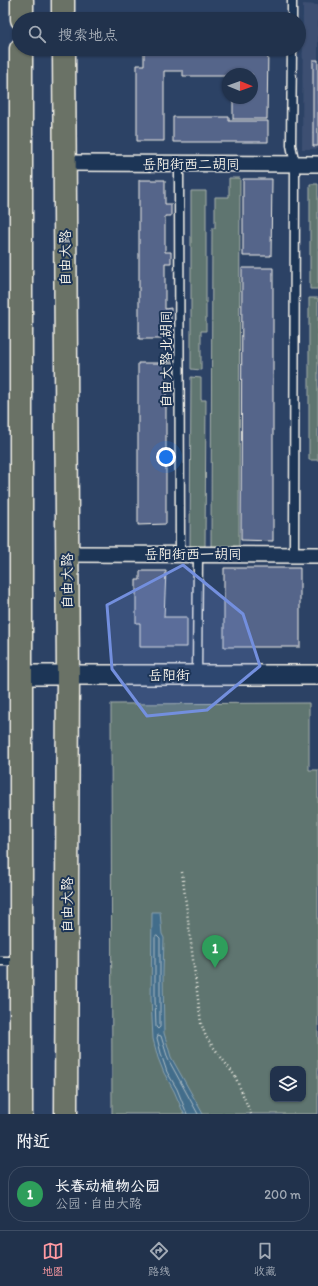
<!DOCTYPE html>
<html lang="zh">
<head>
<meta charset="utf-8">
<style>
	:root { --surface:#21324c; --page:#2d3e56; --text:#f1f3f6; --muted:#a2aab5; --line:#3e4d64; --accent:#ff9aa2 }
	body { margin:0; font-family:Itim,"LXGW WenKai TC",sans-serif; background:var(--page); color:var(--text) }
	.controls { position:absolute; right:12px; bottom:12px; display:grid; overflow:hidden; border-radius:8px; box-shadow:0 1px 3px #0004 }
	.controls button { width:36px; height:36px; display:grid; place-items:center; padding:0; border:0; border-bottom:1px solid var(--line); background:var(--surface); color:var(--text); font:20px sans-serif }
	.compass { position:absolute; left:222px; top:68px; width:36px; height:36px; border-radius:50%; background:var(--surface); box-shadow:0 1px 3px #0004; rotate:91deg }
	.you { position:absolute; left:166px; top:457px; width:14px; height:14px; margin:-10px; border:3px solid #fff; border-radius:50%; background:#1a73e8; box-shadow:0 0 0 6px #1a73e833 }
	.badge { display:grid; place-items:center; width:26px; height:26px; border-radius:50%; background:var(--accent); color:#fff; font-size:13px; font-weight:700 }
	.pin { position:absolute; translate:-50% -33px; filter:drop-shadow(0 1px 2px #0008) }
	.pin::after { content:''; position:absolute; top:21px; width:14px; height:12px; background:inherit; clip-path:polygon(0 0,100% 0,50% 100%) }
	.list { margin:0; padding:0; list-style:none }
	h2 { display:flex; justify-content:space-between; align-items:center; height:52px; margin:0; padding:0 16px; font-size:17px }
	h2 small { font-size:13px; font-weight:400; color:var(--muted) }
	.list li { display:grid; grid-template-columns:26px 1fr auto; gap:12px; align-items:center; box-sizing:border-box; height:56px; margin:0 8px 8px; padding:0 8px; border:1px solid var(--line); border-radius:16px }
	.list b { display:block; font-size:15px; white-space:nowrap }
	.list p { margin:0; font-size:13px; white-space:nowrap; color:var(--muted) }
	.list em { font-size:13px; font-style:normal; color:var(--muted) }
	.icon { flex:none; width:22px; height:22px; fill:none; stroke:currentColor; stroke-width:2; stroke-linecap:round; stroke-linejoin:round }
	.map { position:relative; flex:none; width:318px; height:1114px; overflow:hidden }
	.search { position:absolute; background:var(--surface); box-shadow:0 1px 3px #0004; left:12px; right:12px; top:12px; height:44px; display:flex; align-items:center; gap:10px; box-sizing:border-box; padding:0 14px; border-radius:22px; color:var(--muted); font-size:15px }
	.sheet { height:116px; background:var(--surface) }
	nav { display:flex; justify-content:space-around; align-items:center; box-sizing:border-box; height:56px; border-top:1px solid var(--line); background:var(--surface); font-size:11px; color:var(--muted) }
	nav a { display:grid; justify-items:center; gap:2px }
	nav .on { color:var(--accent) }
	.map>svg:first-child { display:block }
	.built { fill:#3c4f72 }
	.green { fill:#5e746f; stroke:#a9b2ac; fill-rule:evenodd }
	.water { fill:#436d8b; stroke:#8aa2b0 }
	.lines { fill:none; stroke-linecap:round; stroke-linejoin:round }
	.shore { stroke:#adbcc3; stroke-width:1 }
	.building { fill:#55658a; stroke:#f4f1e8 }
	.service-casing { stroke:#f4f1e8; stroke-width:11 }
	.minor-casing { stroke:#f4f1e8; stroke-width:18 }
	.tertiary-casing { stroke:#f4f1e8; stroke-width:22 }
	.primary-casing { stroke:#f4f1e8; stroke-width:25 }
	.path { stroke:#f4f1e8; stroke-width:2.5; stroke-dasharray:1 3; stroke-linecap:butt }
	.service { stroke:#1d3557; stroke-width:8 }
	.minor { stroke:#1d3557; stroke-width:15 }
	.tertiary { stroke:#1d3557; stroke-width:19 }
	.primary { stroke:#6a7266; stroke-width:22 }
	.marked { fill:#738fde; fill-opacity:0.2; stroke:#738fde; stroke-width:3; stroke-linejoin:round }
	.labels { text-anchor:middle; stroke-width:4; stroke-linejoin:round; paint-order:stroke }
	.street-label { font-size:14px; fill:#f4f1e8; stroke:#1d3557 }
</style>
</head>
<body>
<div class="map">
<svg width="318" height="1114" viewBox="0 0 318 1114">
	<rect width="100%" height="100%" fill="#2c4265"/>
	<filter id="ink" filterUnits="userSpaceOnUse"><feTurbulence type="fractalNoise" baseFrequency=".025" numOctaves="2"/><feDisplacementMap in="SourceGraphic" scale="8" xChannelSelector="R" yChannelSelector="G"/><feConvolveMatrix kernelMatrix="1 2 1 2 8 2 1 2 1" color-interpolation-filters="sRGB"/></filter>
	<g filter="url(#ink)">
		<path class="built" d="M303,4L318,5V149H302Z"/>
		<path class="green" d="M229,178H240L239,548H211L212,228H215V197H229Z
			M310,184H318V289H310Z
			M191,191H206V331H201V370L191,369Z
			M309,298H318V460H309Z
			M191,377L201,378V400H206L205,548H190Z
			M309,703V770H318V1114H112L111,704ZM273,1069H303V1099H273Z"/>
		<path class="water" d="M152,912H160L162,934L164,938L163,973L164,1033L171,1057L203,1114H184L174,1091L164,1073L158,1058L153,1039L151,999Z"/>
		<g class="lines">
			<path class="shore" d="M157,936L160,939V1027L158,1029L156,1027L155,999V938Z
				M187,1114L177,1089L167,1072L162,1057L157,1038L158,1035L161,1036L168,1059L198,1114"/>
		</g>
		<path class="building" d="M144,49H268L267,119H233V98H252V74H228V76H183V71H164V141H137V65H144Z
			M313,60H318V146H313Z
			M173,117H229V121H268V142H173Z
			M243,179H272L271,256H243Z
			M139,180H165V204H171V216H165V252H171V263H165V309L171,308V320H165V339H139Z
			M242,268H273V541L241,540Z
			M138,363H166V524L138,525Z
			M224,568H300V647H224Z
			M140,571H166L164,617H187V647H140V623H136V580H140Z"/>
		<g class="lines">
			<g class="service-casing">
				<path id="service" d="M292,19V0
					M292,49L291,145L295,164L294,555
					M179,163L180,554
					M197,675L198,554
					M0,961H20"/>
			</g>
			<g class="minor-casing">
				<path id="minor" d="M64,163L318,164
					M67,554L318,555"/>
			</g>
			<g class="tertiary-casing">
				<path id="tertiary" d="M20,675H318"/>
			</g>
			<g class="primary-casing">
				<path id="primary" d="M63,0V19
					M22,19V0
					M64,49L68,675L66,1114
					M21,1114V49"/>
			</g>
			<path class="path" d="M182,872L201,1023L206,1037L235,1076L251,1114"/>
			<use href="#service" class="service"/>
			<use href="#minor" class="minor"/>
			<use href="#tertiary" class="tertiary"/>
			<use href="#primary" class="primary"/>
		</g>
	</g>
	<path class="marked" d="M183,565L243,614L260,666L207,710L147,716L112,669L107,605Z"/>
	<g class="labels">
		<g class="street-label">
			<text x="191" y="169">岳阳街西二胡同</text>
			<text transform="translate(65 258) rotate(-90)" y="5">自由大路</text>
			<text transform="translate(166 359) rotate(-90)" y="5">自由大路北胡同</text>
			<text x="193" y="559">岳阳街西一胡同</text>
			<text transform="translate(67 581) rotate(-90)" y="5">自由大路</text>
			<text x="169" y="680">岳阳街</text>
			<text transform="translate(67 905) rotate(-90)" y="5">自由大路</text>
		</g>
	</g>
</svg>
<div class="controls">
<button><svg class="icon" aria-label="layers" viewBox="0 0 24 24"><path d="M12 4l9 5-9 5-9-5zM3 14l9 5 9-5"/></svg></button>
</div>
<svg class="compass" viewBox="-18 -18 36 36"><path d="M0-13l5 13h-10z" fill="#e53935"/><path d="M0 13l5-13h-10z" fill="#a2aab5"/></svg>
<div class="you"></div>
<div class="pin badge" style="left:215px;top:968px;background:#2e9e5b">1</div>
<div class="search"><svg class="icon" aria-label="search" viewBox="0 0 24 24"><circle cx="10" cy="10" r="6"/><path d="M15 15l6 6"/></svg>搜索地点</div>
</div>
<section class="sheet">
<h2>附近<small></small></h2>
<ul class="list">
<li><span class="badge" style="background:#2e9e5b">1</span><div><b>长春动植物公园</b><p>公园 · 自由大路</p></div><em>200 m</em></li>
</ul>
</section>
<nav>
<a class="on"><svg class="icon" aria-label="map" viewBox="0 0 24 24"><path d="M3 6l6-2 6 2 6-2v14l-6 2-6-2-6 2zM9 4v14M15 6v14"/></svg>地图</a>
<a><svg class="icon" aria-label="directions" viewBox="0 0 24 24"><path d="M12 3l9 9-9 9-9-9zM9 14v-3h6M13 9l2 2-2 2"/></svg>路线</a>
<a><svg class="icon" aria-label="saved" viewBox="0 0 24 24"><path d="M7 4h10v16l-5-4-5 4z"/></svg>收藏</a>
</nav>
</body>
</html>
